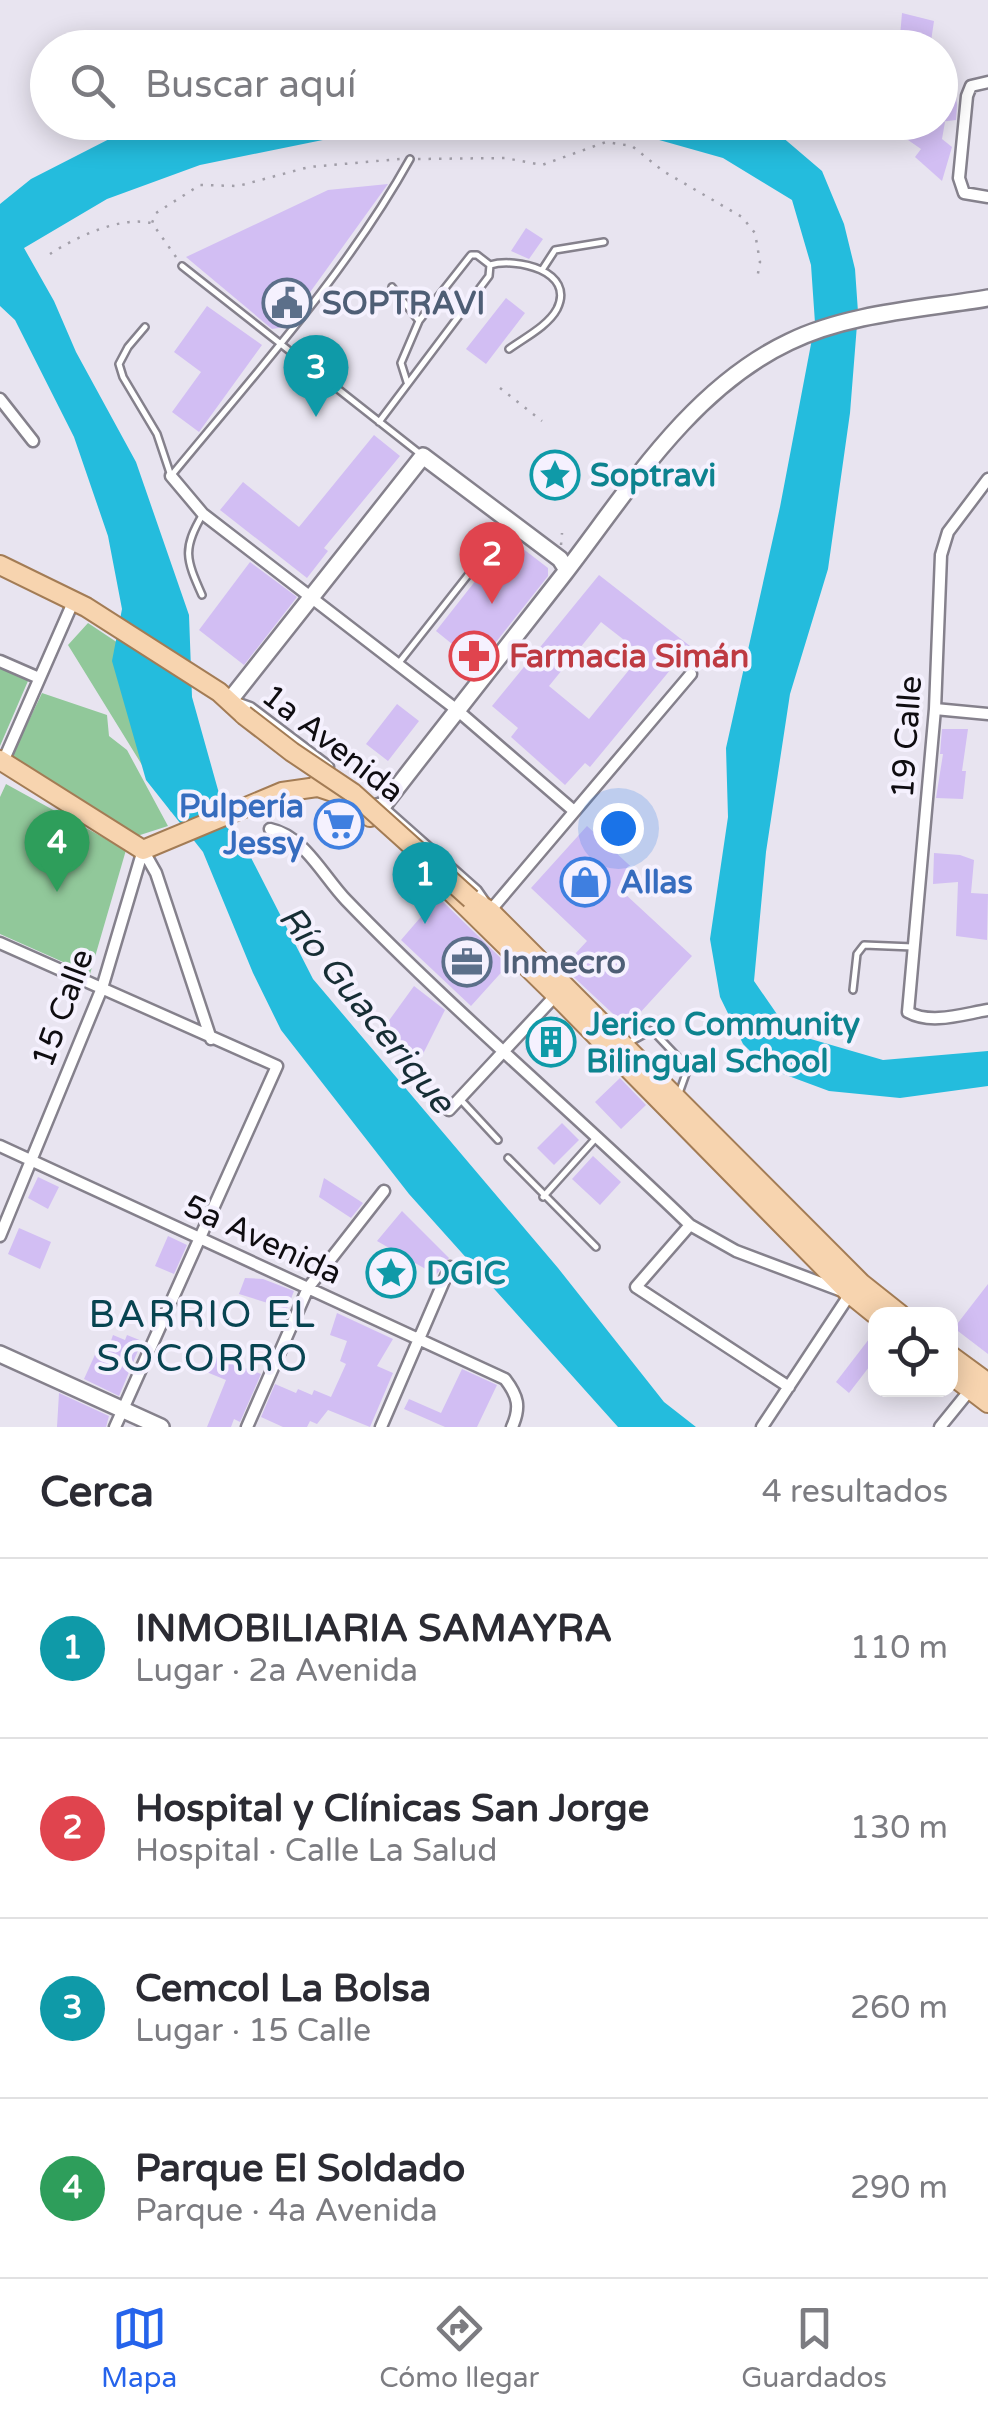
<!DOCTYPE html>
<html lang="es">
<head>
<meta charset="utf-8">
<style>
	:root { --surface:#fff; --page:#f7f7f7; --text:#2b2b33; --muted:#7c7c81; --line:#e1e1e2; --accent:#2563eb }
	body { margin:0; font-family:"Varela Round",sans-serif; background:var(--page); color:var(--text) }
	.controls { position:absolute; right:30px; bottom:30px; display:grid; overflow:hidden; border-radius:20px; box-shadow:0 5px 25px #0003 }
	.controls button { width:90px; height:90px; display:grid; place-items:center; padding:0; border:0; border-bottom:2px solid var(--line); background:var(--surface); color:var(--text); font:50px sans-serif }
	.you { position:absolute; left:618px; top:828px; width:35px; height:35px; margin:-25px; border:8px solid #fff; border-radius:50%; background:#1a73e8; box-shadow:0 0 0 15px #1a73e833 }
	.badge { display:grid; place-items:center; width:65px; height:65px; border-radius:50%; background:var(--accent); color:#fff; font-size:32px; font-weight:700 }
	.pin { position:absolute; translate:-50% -82px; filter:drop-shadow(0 2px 5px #0008) }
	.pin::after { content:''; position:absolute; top:52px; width:35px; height:30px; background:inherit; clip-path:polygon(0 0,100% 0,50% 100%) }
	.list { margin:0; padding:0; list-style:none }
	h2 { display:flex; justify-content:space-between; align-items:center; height:130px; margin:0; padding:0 40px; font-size:42px }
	h2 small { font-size:32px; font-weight:400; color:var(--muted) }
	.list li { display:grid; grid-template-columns:65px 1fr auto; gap:30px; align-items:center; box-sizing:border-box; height:180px; padding:0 40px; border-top:2px solid var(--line) }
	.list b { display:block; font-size:38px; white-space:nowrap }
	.list p { margin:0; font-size:32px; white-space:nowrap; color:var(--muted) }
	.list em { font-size:32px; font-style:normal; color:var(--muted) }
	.icon { flex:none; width:55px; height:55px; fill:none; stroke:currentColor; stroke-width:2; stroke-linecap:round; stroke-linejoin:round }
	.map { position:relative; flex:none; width:988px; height:1427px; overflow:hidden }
	.search { position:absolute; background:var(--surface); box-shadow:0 5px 25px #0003; left:30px; right:30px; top:30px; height:110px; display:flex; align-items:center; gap:25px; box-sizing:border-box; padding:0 35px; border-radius:55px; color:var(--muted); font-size:38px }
	.sheet { height:850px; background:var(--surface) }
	nav { display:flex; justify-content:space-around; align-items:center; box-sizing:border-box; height:140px; border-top:2px solid var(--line); background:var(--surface); font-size:28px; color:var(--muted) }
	nav a { display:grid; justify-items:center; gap:5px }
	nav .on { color:var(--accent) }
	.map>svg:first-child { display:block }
	.green { fill:#91c89a }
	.water { fill:#24bcdd }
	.building { fill:#d2bef3; fill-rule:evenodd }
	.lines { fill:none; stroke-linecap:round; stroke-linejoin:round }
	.lane-casing { stroke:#85818c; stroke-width:10 }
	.street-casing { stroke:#85818c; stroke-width:15 }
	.secondary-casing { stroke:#85818c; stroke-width:20 }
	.primary-casing { stroke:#a37c55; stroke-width:22 }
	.path { stroke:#a29fa9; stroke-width:2.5; stroke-dasharray:2.5 8; stroke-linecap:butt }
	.lane { stroke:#fff; stroke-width:5 }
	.street { stroke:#fff; stroke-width:10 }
	.secondary { stroke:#fff; stroke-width:15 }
	.primary { stroke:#f7d4af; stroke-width:18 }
	.primary-bridge-casing { stroke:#a37c55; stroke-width:22; stroke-linecap:butt }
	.primary-bridge { stroke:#f7d4af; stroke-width:18 }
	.labels { text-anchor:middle; stroke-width:8; stroke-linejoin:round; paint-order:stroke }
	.service-label { font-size:32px; font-weight:bold; fill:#4e5e75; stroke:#f5f1fe; text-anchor:start }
	.culture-label { font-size:32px; font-weight:bold; fill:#0d838f; stroke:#f5f1fe; text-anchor:start }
	.health-label { font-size:32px; font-weight:bold; fill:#be3a42; stroke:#f5f1fe; text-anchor:start }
	.street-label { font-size:32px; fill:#0f0d11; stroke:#f5f1fe }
	.shop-label { font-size:32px; font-weight:bold; fill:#366cbe; stroke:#f5f1fe; text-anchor:end }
	.water-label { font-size:35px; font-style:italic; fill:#172e35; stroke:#f5f1fe }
	.quarter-label { font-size:38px; letter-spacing:2.5px; fill:#084451; stroke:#f5f1fe }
</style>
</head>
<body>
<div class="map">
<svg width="988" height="1427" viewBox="0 0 988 1427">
	<rect width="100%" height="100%" fill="#e8e4f0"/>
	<path class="green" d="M88,623L136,655L178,791L171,812L68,645Z
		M0,663L31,674L0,746Z
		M42,693L107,715L109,736L127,750L168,826L137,836L10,760Z
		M6,784L126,850L90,974L0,934V797Z"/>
	<path class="water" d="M153,122L468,123L438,135L362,132L200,165L107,199L24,248L54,301L76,352L136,462L189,615L192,697L220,797L313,979L558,1268L664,1402L696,1427H618L409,1194L281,1030L253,973L203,852L146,780L112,661L122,609L108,536L74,437L15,320L0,306V204L31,179L121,133Z
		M549,123H753L781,136L822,171L844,224L855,269L858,312L850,413L828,569L790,694L766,852L754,981L790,1033L883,1060L988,1051V1086L900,1098L829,1091L767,1068L743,1044L720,997L710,939L728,817L726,748L780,507L815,323L811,265L792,200L723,158L645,136Z"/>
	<path class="building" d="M902,13L934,21L930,48H899Z
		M943,74L954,77L957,105L956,120L940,122Z
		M882,122H945L942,139L952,147L942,181L915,157L921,149Z
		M388,184L285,327L272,329L186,257L328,190Z
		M526,228L543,239L529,259L511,251Z
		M506,298L525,313L486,364L466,349Z
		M207,306L262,345L199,432L172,412L201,372L174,352Z
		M374,435L400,456L324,548L328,551L307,578L220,510L243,482L299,527Z
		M509,538L548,568V576L478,665L436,631Z
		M250,562L297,597L244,665L199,630Z
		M599,575L690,646L590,767L585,763L565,785L511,737L518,728L492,706ZM601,622L642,654L589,719L549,686Z
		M397,704L419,721L388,761L366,744Z
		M942,729H968L962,771H966L963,799L936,798L943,754H940Z
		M587,826L640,875L624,893L692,956L627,1027L563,967L587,941L531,888Z
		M934,853L960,855L974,860L971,893L988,894L987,940L956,936L958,882L933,884Z
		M438,897L508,965L471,1006L401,940Z
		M414,986L445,1010L421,1058L385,1026Z
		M557,1016L576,1036L551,1061L540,1050L533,1057L525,1049Z
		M620,1078L646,1105L621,1129L595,1102Z
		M562,1123L579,1140L554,1165L537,1148Z
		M593,1156L621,1182L600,1205L572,1179Z
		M38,1177L59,1187L48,1209L28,1198Z
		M324,1178L363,1203L351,1218L319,1197Z
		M402,1211L449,1258L436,1275L377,1241Z
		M19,1228L51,1242L40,1269L8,1254Z
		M168,1236L187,1245L174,1274L155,1266Z
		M245,1278L263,1279L294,1291L287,1309L239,1294Z
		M988,1284V1354L954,1328Z
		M337,1313L393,1339L377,1366L393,1373L370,1427L328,1410L317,1424L310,1421L307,1427H283L261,1417L275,1384L296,1393L298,1389L312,1395L314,1390L331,1397L346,1364L340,1361L347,1341L330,1335Z
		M876,1330V1358L849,1393L836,1382Z
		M113,1335L125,1340L127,1335L142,1341L119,1396L84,1379L98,1348L107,1352Z
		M211,1355L261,1374L240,1422L234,1419L231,1427H207L226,1380L204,1371Z
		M462,1369L497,1385L477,1427H445L404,1409L409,1399L441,1413Z
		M59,1393L109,1416L106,1427H57Z"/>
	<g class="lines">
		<g class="lane-casing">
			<path id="lane" d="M490,265C516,257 576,271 557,309C548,326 524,338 509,349
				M182,266L419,453
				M542,270L555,250L604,242
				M392,287L419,321
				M145,327L128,347L119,364L123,377L157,434L171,476
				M379,422L489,276L490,265L477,255H471L419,321L401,363L407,382
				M171,476C254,375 346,274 410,159
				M202,595C186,559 182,549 203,514
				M398,664L509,523
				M853,990L857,954L864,945L913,947
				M628,1043L652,1030L688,1068L678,1096
				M460,1099L498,1140
				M508,1158L596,1247
				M543,1197L596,1138"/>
		</g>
		<g class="street-casing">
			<path id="street" d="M988,82L971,86L967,96L959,178L964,193L988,197
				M0,399L33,441
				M171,476L203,514L457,710L574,811
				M988,479L948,532L941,555L935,709L908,1012C931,1025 963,1014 988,1010
				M0,661L39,678
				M236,703L250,708L328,767
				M935,709L988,714
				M2,764L74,600
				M378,804L476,891L490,911L691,674
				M270,829C304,836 323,876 346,900C455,1013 577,1115 690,1225L736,1251L850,1294L762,1427
				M143,850L156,873L211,1039
				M0,943L277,1066L115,1427
				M449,1110L556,995
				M0,1146L505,1379C518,1396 521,1407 512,1427
				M690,1225L636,1287L789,1387
				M0,1236L102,988L143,850
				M247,1427L308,1288L384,1191
				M381,1427L450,1267
				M940,1427L970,1390"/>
		</g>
		<g class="secondary-casing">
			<path id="secondary" d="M230,700L423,456L560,559L567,570
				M382,807C442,729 503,652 564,574C628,491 690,389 789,342C848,313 923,309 988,298
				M0,1354L161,1427"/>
		</g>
		<g class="primary-casing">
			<path id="primary" d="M0,565L86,607L219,692L244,715
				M0,760L143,850L282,792L324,786
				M315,786L333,792L370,817
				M441,882L556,995L850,1294L876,1315
				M471,899L490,911L861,1283L900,1314
				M950,1355L988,1383
				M950,1374L988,1403"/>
		</g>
		<path class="path" d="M418,159L505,158L542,165L606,142L632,146L663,171L742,217L755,233L760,262L757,279
			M50,254C76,237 120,216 151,223
			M176,257L152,223L156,213L200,185L238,186L309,167L400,159
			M500,388L542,421
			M561,545L562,533"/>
		<use href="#lane" class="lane"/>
		<use href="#street" class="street"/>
		<use href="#secondary" class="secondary"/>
		<use href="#primary" class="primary"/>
		<g class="primary-bridge-casing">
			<path id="primary-bridge" d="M244,715L292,752L353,793L471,899"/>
		</g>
		<use href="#primary-bridge" class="primary-bridge"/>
	</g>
	<defs>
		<g id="civic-ring" transform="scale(2.5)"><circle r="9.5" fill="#f5f1fe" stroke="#5c6f8a" stroke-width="1.5"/><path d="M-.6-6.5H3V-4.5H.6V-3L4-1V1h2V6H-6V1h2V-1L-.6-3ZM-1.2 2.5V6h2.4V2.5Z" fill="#5c6f8a"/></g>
		<g id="sight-ring" transform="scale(2.5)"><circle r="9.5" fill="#f5f1fe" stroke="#0f9aa8" stroke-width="1.5"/><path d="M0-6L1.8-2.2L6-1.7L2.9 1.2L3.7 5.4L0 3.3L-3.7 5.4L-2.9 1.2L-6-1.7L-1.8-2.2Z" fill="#0f9aa8"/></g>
		<g id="pharmacy-ring" transform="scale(2.5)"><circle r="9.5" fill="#f5f1fe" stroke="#e0444e" stroke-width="1.5"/><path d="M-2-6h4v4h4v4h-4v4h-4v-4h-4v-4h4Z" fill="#e0444e"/></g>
		<g id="supermarket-ring" transform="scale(2.5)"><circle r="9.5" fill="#f5f1fe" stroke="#3f7fe0" stroke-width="1.5"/><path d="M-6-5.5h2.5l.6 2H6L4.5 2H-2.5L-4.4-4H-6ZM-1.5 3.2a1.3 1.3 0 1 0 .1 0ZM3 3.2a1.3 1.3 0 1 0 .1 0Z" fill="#3f7fe0"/></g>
		<g id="shop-ring" transform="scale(2.5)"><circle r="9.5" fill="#f5f1fe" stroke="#3f7fe0" stroke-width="1.5"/><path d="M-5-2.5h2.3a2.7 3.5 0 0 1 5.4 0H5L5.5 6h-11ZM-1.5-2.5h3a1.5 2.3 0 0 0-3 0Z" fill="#3f7fe0"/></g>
		<g id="office-ring" transform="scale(2.5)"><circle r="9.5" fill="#f5f1fe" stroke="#5c6f8a" stroke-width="1.5"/><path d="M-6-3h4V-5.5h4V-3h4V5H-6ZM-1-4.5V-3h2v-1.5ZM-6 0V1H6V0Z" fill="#5c6f8a"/></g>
		<g id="building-ring" transform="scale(2.5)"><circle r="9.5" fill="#f5f1fe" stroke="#0f9aa8" stroke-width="1.5"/><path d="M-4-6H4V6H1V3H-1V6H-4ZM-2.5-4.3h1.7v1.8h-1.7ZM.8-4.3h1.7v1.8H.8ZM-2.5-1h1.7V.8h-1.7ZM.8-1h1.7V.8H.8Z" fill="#0f9aa8"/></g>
	</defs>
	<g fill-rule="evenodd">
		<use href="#civic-ring" x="287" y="303"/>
		<use href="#sight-ring" x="555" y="475"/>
		<use href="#pharmacy-ring" x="474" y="656"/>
		<use href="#supermarket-ring" x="339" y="824"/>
		<use href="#shop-ring" x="585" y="882"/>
		<use href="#office-ring" x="467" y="962"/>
		<use href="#building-ring" x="551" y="1042"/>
		<use href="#sight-ring" x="391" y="1273"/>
	</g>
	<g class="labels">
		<g class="service-label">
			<text x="322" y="314">SOPTRAVI</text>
			<text x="502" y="973">Inmecro</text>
		</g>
		<g class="culture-label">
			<text x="590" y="486">Soptravi</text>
			<text x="586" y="1035">Jerico Community<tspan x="586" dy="37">Bilingual School</tspan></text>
			<text x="426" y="1284">DGIC</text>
		</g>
		<g class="health-label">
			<text x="509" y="667">Farmacia Simán</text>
		</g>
		<g class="street-label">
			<text transform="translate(906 737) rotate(-86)" y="11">19 Calle</text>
			<text transform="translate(333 743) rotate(38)" y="11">1a Avenida</text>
			<text transform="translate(62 1008) rotate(-70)" y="11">15 Calle</text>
			<text transform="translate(263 1239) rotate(25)" y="11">5a Avenida</text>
		</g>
		<g class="shop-label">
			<text x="304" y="817">Pulpería<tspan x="304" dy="37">Jessy</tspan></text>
			<text x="620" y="893" text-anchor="start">Allas</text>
		</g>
		<g class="water-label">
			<text transform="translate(367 1009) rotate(51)" y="12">Río Guacerique</text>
		</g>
		<g class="quarter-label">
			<text x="203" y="1327">BARRIO EL<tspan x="203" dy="44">SOCORRO</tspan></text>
		</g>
	</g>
</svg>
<div class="controls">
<button><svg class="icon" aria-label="locate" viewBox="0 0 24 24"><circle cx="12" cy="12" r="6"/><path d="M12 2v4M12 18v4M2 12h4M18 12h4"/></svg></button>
</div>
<div class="you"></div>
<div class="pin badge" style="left:425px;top:924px;background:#0f9aa8">1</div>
<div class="pin badge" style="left:492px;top:604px;background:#e0444e">2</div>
<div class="pin badge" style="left:316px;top:417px;background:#0f9aa8">3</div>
<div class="pin badge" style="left:57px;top:892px;background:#2e9e5b">4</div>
<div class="search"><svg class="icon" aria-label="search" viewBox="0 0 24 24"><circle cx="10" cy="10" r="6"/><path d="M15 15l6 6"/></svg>Buscar aquí</div>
</div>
<section class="sheet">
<h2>Cerca<small>4 resultados</small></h2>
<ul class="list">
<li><span class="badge" style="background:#0f9aa8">1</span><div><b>INMOBILIARIA SAMAYRA</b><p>Lugar · 2a Avenida</p></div><em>110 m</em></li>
<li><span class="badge" style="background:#e0444e">2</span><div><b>Hospital y Clínicas San Jorge</b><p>Hospital · Calle La Salud</p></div><em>130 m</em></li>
<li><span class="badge" style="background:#0f9aa8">3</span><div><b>Cemcol La Bolsa</b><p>Lugar · 15 Calle</p></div><em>260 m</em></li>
<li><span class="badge" style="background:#2e9e5b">4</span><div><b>Parque El Soldado</b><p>Parque · 4a Avenida</p></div><em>290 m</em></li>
</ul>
</section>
<nav>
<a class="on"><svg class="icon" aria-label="map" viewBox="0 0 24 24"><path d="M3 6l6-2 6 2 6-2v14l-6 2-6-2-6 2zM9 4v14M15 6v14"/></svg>Mapa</a>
<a><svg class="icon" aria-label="directions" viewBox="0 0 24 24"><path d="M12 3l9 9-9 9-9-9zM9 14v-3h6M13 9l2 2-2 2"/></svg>Cómo llegar</a>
<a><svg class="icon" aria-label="saved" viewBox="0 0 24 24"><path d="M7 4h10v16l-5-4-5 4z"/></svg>Guardados</a>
</nav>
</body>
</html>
